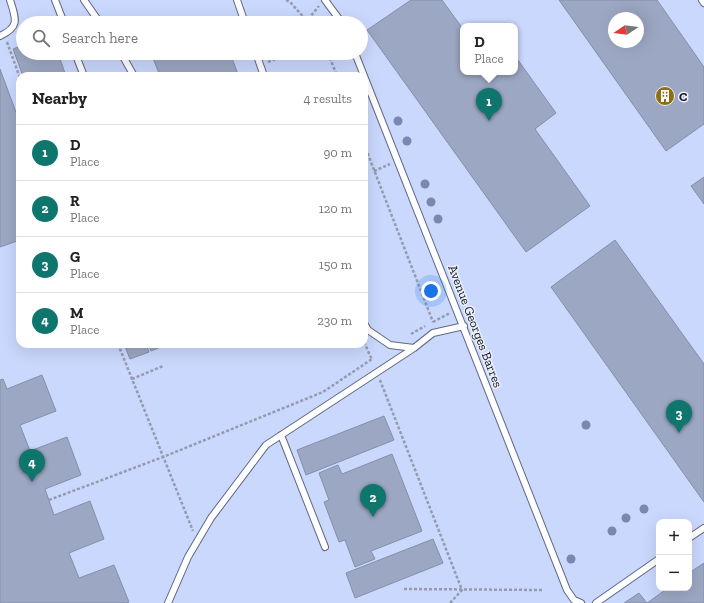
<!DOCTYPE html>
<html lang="en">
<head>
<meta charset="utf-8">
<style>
	:root { --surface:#fff; --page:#f6f6f6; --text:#222; --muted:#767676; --line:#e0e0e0; --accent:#0f766e }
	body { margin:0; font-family:"Zilla Slab",serif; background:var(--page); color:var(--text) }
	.controls { position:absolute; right:12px; bottom:12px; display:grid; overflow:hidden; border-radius:8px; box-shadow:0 4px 16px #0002 }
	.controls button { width:36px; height:36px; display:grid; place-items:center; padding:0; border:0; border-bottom:1px solid var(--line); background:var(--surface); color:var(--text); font:20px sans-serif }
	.compass { position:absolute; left:608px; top:12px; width:36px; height:36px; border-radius:50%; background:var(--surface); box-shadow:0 4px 16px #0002; rotate:257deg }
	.you { position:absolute; left:431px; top:291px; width:14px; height:14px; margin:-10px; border:3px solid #fff; border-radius:50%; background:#1a73e8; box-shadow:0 0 0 6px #1a73e833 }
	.badge { display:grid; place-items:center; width:26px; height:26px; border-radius:50%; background:var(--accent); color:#fff; font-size:13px; font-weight:700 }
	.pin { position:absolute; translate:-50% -33px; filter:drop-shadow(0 1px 2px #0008) }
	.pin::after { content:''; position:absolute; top:21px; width:14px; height:12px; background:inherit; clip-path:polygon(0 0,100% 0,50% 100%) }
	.popup { position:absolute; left:460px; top:23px; width:58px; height:52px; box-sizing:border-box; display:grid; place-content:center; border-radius:8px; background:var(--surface); filter:drop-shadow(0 1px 3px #0005); font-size:13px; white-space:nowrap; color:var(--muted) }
	.popup b { font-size:15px; color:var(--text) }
	.popup::after { content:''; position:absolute; left:50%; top:100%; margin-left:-8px; border:8px solid transparent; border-top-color:var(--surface) }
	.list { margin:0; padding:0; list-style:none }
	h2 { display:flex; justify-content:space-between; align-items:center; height:52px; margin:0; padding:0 16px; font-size:17px }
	h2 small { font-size:13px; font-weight:400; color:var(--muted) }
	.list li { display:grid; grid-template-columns:26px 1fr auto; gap:12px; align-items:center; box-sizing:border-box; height:56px; padding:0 16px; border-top:1px solid var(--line) }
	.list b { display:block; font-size:15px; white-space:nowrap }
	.list p { margin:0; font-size:13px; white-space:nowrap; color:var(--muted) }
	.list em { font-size:13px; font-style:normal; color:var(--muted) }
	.icon { flex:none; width:22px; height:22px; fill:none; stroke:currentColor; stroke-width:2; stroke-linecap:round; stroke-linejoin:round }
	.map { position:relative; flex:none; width:704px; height:603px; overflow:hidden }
	.search { position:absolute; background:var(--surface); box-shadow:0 4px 16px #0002; left:16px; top:16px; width:352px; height:44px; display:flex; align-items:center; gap:10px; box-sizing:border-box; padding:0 14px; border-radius:22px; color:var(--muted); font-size:15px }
	.panel { position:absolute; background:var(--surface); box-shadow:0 4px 16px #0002; left:16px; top:72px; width:352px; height:276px; border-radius:12px }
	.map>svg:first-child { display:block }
	.built { fill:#cad8fd; fill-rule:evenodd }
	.building { fill:#9ca7c3; stroke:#848faa; fill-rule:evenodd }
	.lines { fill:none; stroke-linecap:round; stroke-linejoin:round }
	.service-casing { stroke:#5f6983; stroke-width:8 }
	.path { stroke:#949baf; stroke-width:2.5; stroke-dasharray:3 2; stroke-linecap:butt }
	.service { stroke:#fff; stroke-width:6 }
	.tree { fill:#7987b1 }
	.labels { text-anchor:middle; stroke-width:3; stroke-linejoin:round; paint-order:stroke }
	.poi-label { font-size:13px; font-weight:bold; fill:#161a25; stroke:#ebf0fc; text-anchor:start }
	.street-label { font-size:13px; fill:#161a25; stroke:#ebf0fc }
</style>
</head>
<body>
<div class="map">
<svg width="704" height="603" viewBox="0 0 704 603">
	<rect width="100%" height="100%" fill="#d9e2fb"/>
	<path class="built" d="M0,0H704V603H0ZM614,18H638V42H614ZM23,23H361V53H23ZM463,26H515V72H463ZM20,76H364V344H20ZM659,522H689V588H659Z"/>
	<path class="building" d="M411,0H442L463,29V72H515V56L556,113L535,129L590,206L526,252L367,30Z
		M559,0H657L704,67V124L666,151ZM614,18H638V42H614Z
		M23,45V53H58L66,76H23L13,49Z
		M151,53H230L238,74L233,76H160Z
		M0,69L20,123V240L0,247Z
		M704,177V204L691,186Z
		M615,240L704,364V502L551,287Z
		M124,344H146L149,352L130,359Z
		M148,344H168L151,351Z
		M42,375L56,411L20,425L30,451L67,437L81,475L45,489L54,515L90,501L104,539L69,553L79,578L114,565L129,602L126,603H0V380L3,379L7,389Z
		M384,416L394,440L306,475L297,450Z
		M392,454L422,531L371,551L375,559L355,567L345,540L339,542L324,502L329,500L319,473L338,465L342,474Z
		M433,539L443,563L355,598L346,573Z
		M704,563V603H647L668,588H689V573Z
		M639,593L647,603H624Z"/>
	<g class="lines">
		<g class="service-casing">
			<path id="service" d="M55,0L64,23
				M84,0L100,23
				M237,0L245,23
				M325,0L342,23
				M702,0L704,3
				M0,36C20,27 16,19 10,0
				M75,53L84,76
				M121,53L134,76
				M256,53L264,76
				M355,53L567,590L574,600L581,603
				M364,323L368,330L390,345L414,348
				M236,344H242
				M281,435L325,547
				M689,538L704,528
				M168,603L188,557L211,518L266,445L414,348L433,333L464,326
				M596,603L659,559"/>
		</g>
		<path class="path" d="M286,0L290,2L309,23
			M305,23L319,6
			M7,42L20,78
			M328,53L337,76
			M268,62L276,59L281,53
			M364,144L433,322
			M374,171L390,164
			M433,322L450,313
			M411,334L425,326
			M364,342L372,360
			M118,344L193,531
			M132,379L163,366
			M380,380L462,590L450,603
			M49,500L163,457L323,392L372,359
			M404,589L544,590"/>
		<use href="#service" class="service"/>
	</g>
	<g class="tree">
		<circle cx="398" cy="121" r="4.5"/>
		<circle cx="407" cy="141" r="4.5"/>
		<circle cx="425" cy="184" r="4.5"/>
		<circle cx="431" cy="202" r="4.5"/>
		<circle cx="438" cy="219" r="4.5"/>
		<circle cx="586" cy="425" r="4.5"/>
		<circle cx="644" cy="509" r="4.5"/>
		<circle cx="626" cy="518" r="4.5"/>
		<circle cx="612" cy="531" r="4.5"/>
		<circle cx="571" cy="559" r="4.5"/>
	</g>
	<defs>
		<g id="building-disc" transform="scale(1)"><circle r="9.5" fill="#8d6f12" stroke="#ebf0fc"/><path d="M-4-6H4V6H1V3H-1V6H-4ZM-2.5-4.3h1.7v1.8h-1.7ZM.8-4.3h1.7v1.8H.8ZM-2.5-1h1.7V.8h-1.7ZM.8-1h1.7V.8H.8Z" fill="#fff"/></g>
	</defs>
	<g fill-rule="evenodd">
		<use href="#building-disc" x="665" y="96"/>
	</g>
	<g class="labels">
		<g class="poi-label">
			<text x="679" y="101">C</text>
		</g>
		<g class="street-label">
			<text transform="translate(476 326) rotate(69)" y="5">Avenue Georges Barres</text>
		</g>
	</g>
</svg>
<div class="controls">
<button>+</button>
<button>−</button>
</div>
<svg class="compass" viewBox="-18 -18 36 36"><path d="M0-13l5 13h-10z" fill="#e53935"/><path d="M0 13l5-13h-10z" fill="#767676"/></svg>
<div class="you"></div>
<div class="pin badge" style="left:489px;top:121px">1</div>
<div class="popup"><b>D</b>Place</div>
<div class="pin badge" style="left:373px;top:517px">2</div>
<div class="pin badge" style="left:679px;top:433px">3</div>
<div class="pin badge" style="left:32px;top:482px">4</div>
<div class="search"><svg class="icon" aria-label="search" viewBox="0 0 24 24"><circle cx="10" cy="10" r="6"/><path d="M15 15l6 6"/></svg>Search here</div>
<section class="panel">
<h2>Nearby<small>4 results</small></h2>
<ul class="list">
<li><span class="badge">1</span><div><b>D</b><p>Place</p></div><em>90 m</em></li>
<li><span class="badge">2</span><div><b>R</b><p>Place</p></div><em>120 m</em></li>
<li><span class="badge">3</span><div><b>G</b><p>Place</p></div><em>150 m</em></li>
<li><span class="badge">4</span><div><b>M</b><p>Place</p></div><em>230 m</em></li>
</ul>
</section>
</div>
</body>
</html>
